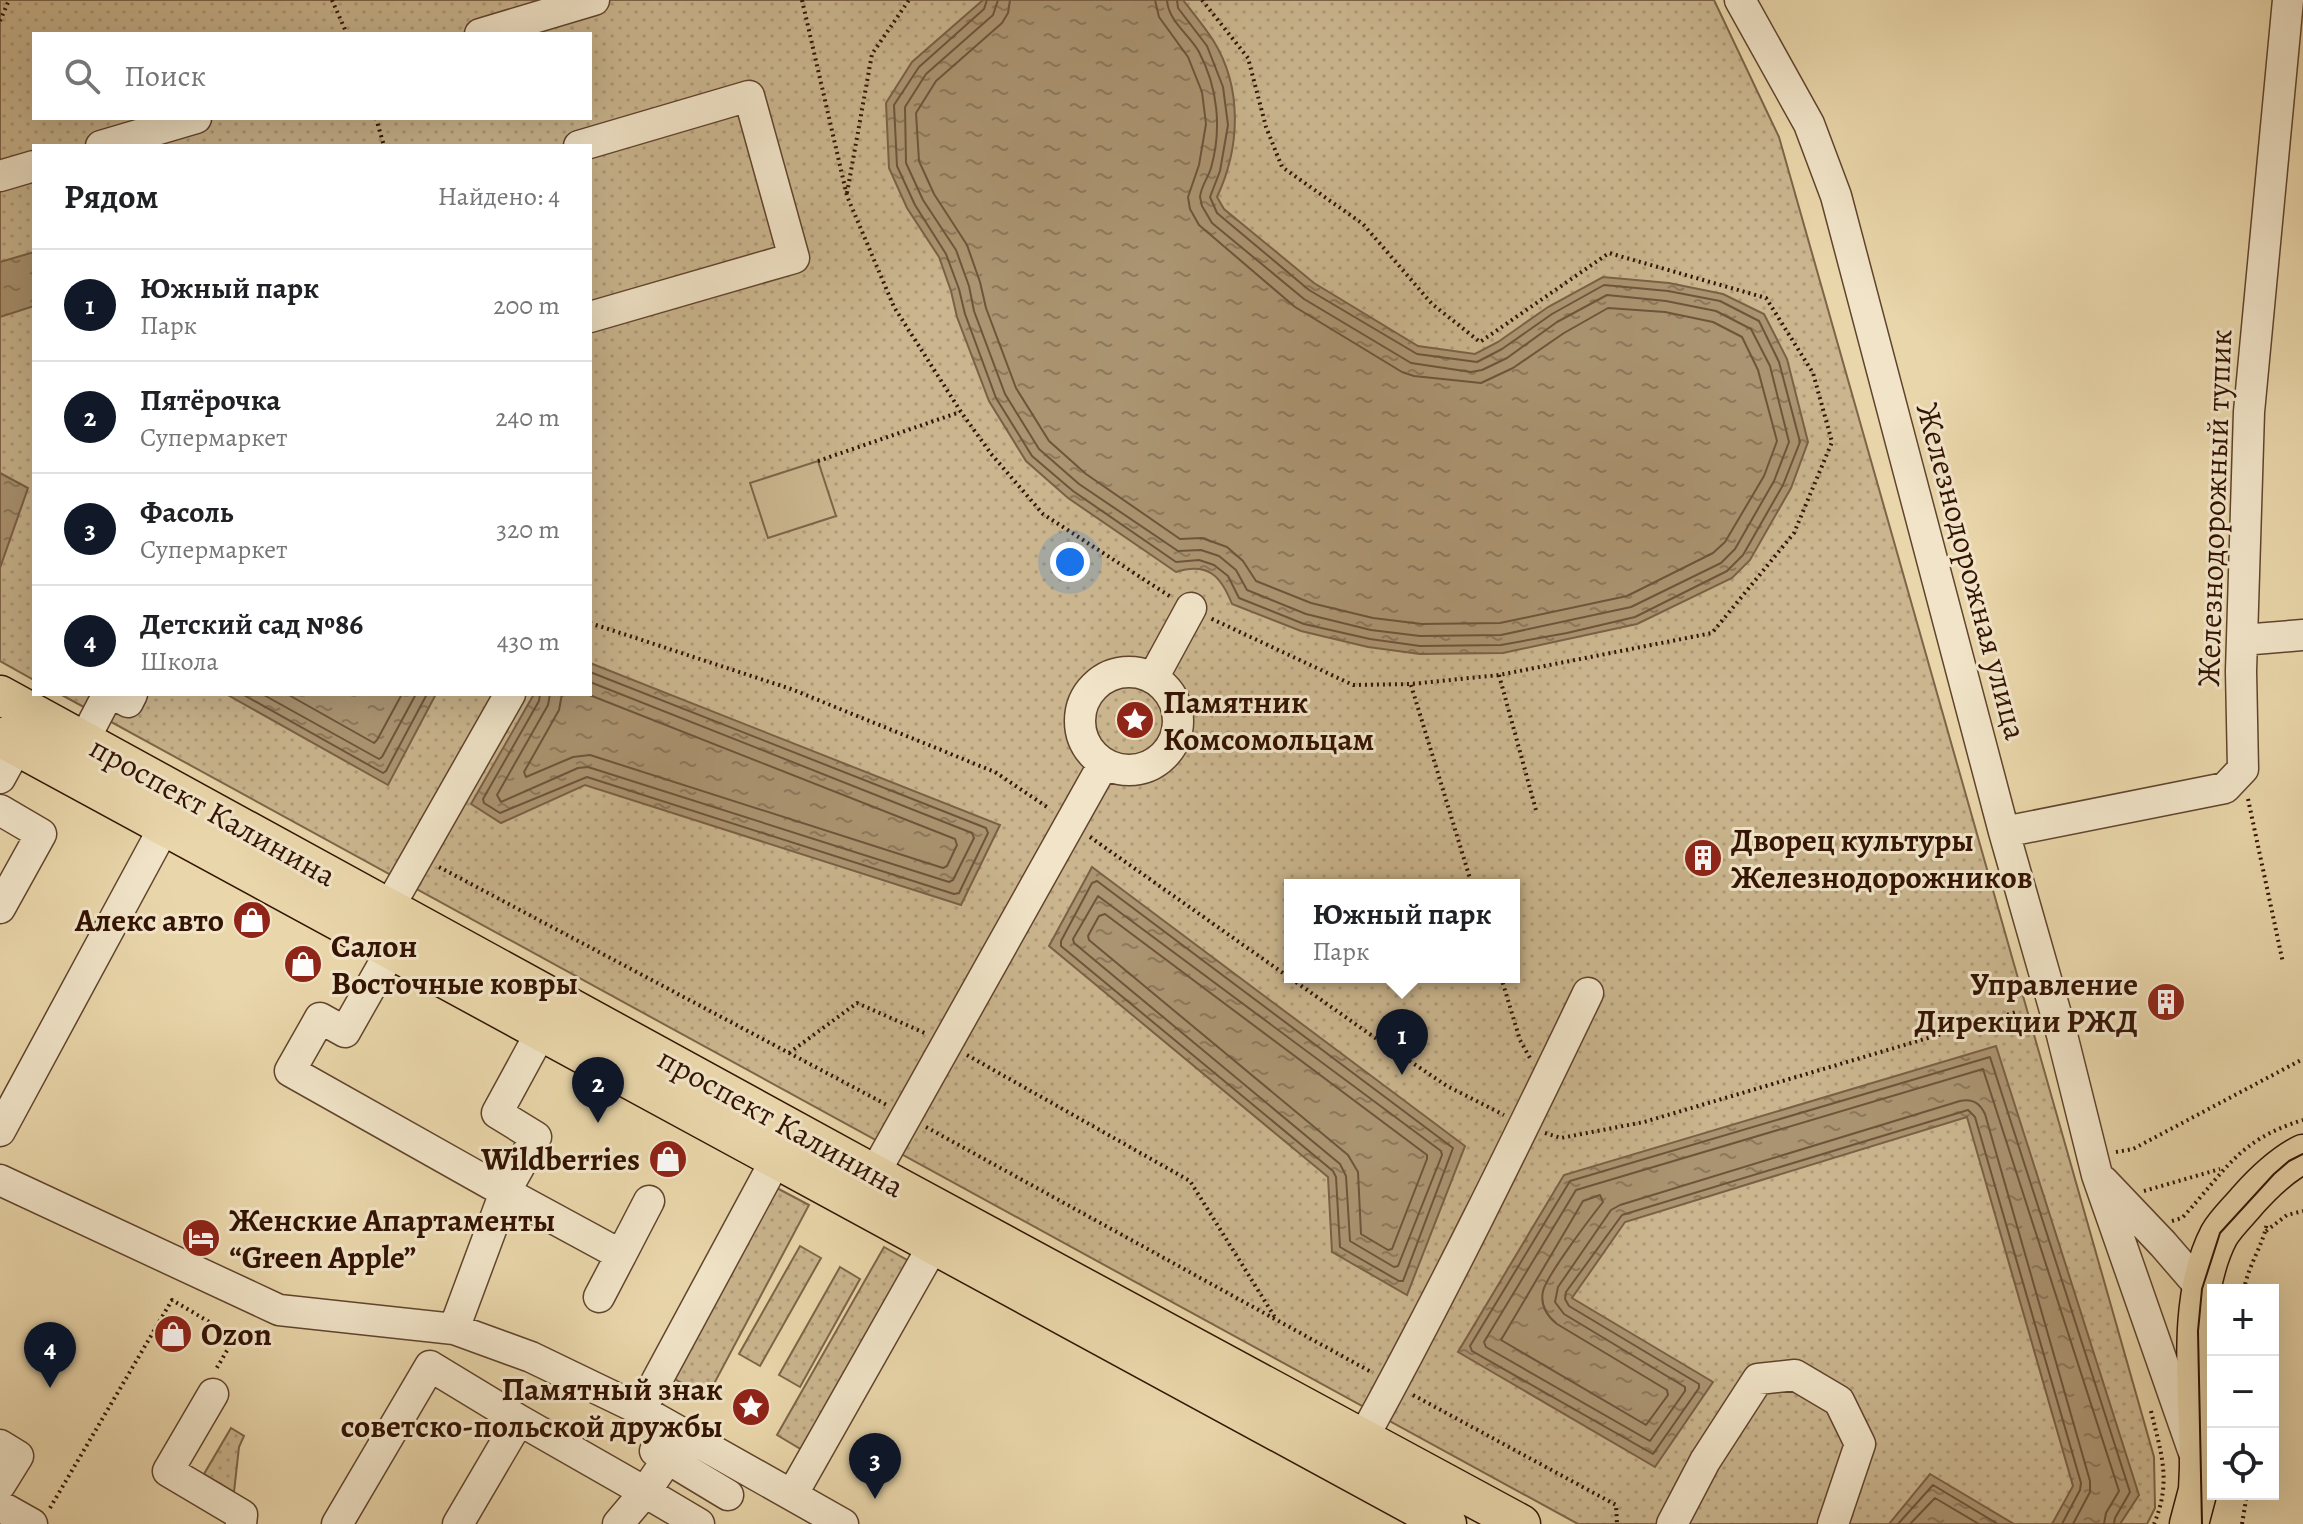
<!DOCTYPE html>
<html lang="ru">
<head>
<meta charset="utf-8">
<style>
	:root { --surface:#fff; --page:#f2f2f2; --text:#202124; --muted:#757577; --line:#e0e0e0; --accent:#111827 }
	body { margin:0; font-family:Alegreya,serif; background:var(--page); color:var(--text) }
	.controls { position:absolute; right:24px; bottom:24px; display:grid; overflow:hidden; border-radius:0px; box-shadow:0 8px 32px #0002 }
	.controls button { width:72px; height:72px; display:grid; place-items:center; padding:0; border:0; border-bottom:2px solid var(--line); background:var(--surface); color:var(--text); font:40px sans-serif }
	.you { position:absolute; left:1070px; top:562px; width:28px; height:28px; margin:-20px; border:6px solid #fff; border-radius:50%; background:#1a73e8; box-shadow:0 0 0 12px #1a73e833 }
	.badge { display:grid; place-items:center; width:52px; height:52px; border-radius:50%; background:var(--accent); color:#fff; font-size:26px; font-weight:700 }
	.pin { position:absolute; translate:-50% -66px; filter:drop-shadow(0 2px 4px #0008) }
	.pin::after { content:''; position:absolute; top:42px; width:28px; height:24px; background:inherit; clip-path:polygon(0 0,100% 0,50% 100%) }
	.popup { position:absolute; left:1284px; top:879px; width:236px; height:104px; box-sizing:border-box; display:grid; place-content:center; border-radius:0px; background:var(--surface); filter:drop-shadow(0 2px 6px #0005); font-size:26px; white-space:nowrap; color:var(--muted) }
	.popup b { font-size:30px; color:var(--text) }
	.popup::after { content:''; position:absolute; left:50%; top:100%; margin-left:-16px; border:16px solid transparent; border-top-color:var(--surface) }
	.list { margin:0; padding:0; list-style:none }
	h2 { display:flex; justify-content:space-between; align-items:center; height:104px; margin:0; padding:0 32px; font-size:34px }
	h2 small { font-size:26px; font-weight:400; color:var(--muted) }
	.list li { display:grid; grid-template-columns:52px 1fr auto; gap:24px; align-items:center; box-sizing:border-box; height:112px; padding:0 32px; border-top:2px solid var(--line) }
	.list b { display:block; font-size:30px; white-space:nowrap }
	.list p { margin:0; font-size:26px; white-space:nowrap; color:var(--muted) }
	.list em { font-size:26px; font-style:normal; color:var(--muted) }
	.icon { flex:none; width:44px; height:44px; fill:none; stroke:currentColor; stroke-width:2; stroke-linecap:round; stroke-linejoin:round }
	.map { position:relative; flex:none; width:2303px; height:1524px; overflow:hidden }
	.search { position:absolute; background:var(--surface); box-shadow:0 8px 32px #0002; left:32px; top:32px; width:560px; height:88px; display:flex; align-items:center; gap:20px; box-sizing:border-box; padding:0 28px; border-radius:0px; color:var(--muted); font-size:30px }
	.panel { position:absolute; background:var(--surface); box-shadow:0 8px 32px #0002; left:32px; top:144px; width:560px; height:552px; border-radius:0px }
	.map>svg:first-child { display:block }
	.grass { fill:url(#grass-dots); stroke:#7e6448; stroke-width:2; fill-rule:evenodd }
	.garden { fill:#cab58e; stroke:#7e6448; stroke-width:2 }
	.water { fill:url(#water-ripples); stroke:#7b6045; stroke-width:2 }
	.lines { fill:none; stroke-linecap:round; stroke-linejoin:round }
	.shore { stroke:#6f543a; stroke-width:2 }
	.minor-casing { stroke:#60442d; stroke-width:33 }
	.major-casing { stroke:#331303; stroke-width:41 }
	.path { stroke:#331303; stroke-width:4; stroke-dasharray:2 4; stroke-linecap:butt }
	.minor { stroke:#f1e4c8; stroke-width:30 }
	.major { stroke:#e9d6aa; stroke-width:38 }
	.tram { stroke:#331303; stroke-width:2 }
	.labels { text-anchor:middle; stroke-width:6; stroke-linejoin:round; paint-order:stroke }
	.street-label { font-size:32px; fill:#331303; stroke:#f1e4c8 }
	.poi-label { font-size:32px; font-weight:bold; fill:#331303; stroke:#f1e4c8; text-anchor:start }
</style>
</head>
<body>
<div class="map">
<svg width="2303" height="1524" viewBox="0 0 2303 1524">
	<defs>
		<pattern id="grass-dots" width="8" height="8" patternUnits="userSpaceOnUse" patternTransform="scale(2)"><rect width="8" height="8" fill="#cab58e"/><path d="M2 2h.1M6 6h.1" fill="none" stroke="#ae9b79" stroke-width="1.8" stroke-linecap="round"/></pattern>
		<pattern id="water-ripples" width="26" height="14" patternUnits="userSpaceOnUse" patternTransform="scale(2)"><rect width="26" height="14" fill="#ab9471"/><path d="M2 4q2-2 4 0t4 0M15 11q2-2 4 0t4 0" fill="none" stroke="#8c785b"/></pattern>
	</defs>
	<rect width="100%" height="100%" fill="#e9d6aa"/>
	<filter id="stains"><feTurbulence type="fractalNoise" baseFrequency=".0025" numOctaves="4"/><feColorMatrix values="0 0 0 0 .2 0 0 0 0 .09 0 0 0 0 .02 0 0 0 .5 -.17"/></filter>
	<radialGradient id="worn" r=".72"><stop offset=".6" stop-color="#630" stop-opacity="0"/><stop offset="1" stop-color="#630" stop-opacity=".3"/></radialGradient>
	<path class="grass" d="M0,0H1714L1779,137L2154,1457L2155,1508L2147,1524H1578L60,694H590V146H34V680L0,661ZM34,34H590V118H34ZM1290,885H1514V977H1290Z
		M775,1187L809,1205L707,1397L673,1378Z
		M800,1246L821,1258L760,1366L739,1354Z
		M884,1247L916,1265L809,1454L777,1435Z
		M840,1267L860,1279L800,1387L779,1375Z
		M231,1428L244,1436L239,1447L234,1492L204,1474Z"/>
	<path class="garden" d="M818,461L836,516L768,538L750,483Z"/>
	<path class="water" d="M983,0H1183C1193,13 1204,26 1213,40C1243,88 1240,148 1217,197L1224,209L1314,283L1418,346L1475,354L1498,342L1548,307L1603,277L1669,283L1723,294L1764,314L1787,359L1808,442L1791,488L1750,560L1732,578L1637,624L1503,653L1420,654L1368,647L1301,631L1232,604C1221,576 1208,562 1176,572L1068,498L1026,461L989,401L957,317L951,291L939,257L907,208L889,168L886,103L912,62Z
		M34,252V306L0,317V262Z
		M0,473L28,488L0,568Z
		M590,663L1000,825L961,905L585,785L501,823L471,804L534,694H590Z
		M226,694H436L388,785Z
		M1092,867L1465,1146L1407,1295L1332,1252L1328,1177L1049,946Z
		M1996,1046L2139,1495L2120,1524H2052L2073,1486L1967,1117L1625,1222L1572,1298L1713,1382L1655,1467L1458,1352L1564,1175Z
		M1930,1474L2014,1524H1889Z"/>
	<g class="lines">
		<path class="shore" d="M987,0L984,9L919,67L894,105L897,166L915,205L946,254L959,289L965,314L996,398L1032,456L1073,491L1176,562L1199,560L1214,565L1228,576L1239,598L1304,624L1370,639L1420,646L1501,645L1567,633L1635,617L1727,571L1743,555L1783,485L1800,442L1779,362L1759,321L1720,301L1668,291L1604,285L1552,314L1502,349L1477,362L1417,354L1309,290L1217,213L1210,197L1220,171L1228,125L1223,87L1207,46L1178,8L1177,0
			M998,0L993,15L926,74L905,107L906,163L923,200L956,250L969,286L974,311L1005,394L1039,449L1079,484L1178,551L1201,550L1219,556L1236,570L1247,590L1306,614L1371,630L1420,636L1501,635L1631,607L1721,563L1735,549L1774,481L1789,442L1770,366L1751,329L1716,311L1666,301L1607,295L1557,322L1507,358L1482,370L1471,372L1411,363L1304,299L1212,223L1202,206L1200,197C1201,186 1208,178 1211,168C1222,129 1218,88 1199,52C1190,35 1168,21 1167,0
			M1010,0L1008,13L1002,23L936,81L916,113L919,161L934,194L967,245L980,282L986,308L1016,388L1049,441L1086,474L1180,539L1202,538L1227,547L1243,561L1256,581L1311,603L1373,618L1422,624L1500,623L1627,596L1713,553L1725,542L1764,476L1777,441L1758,370L1742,337L1713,322L1665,312L1608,308L1564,333L1513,368L1481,383L1414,376L1402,372L1295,307L1199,225L1190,209L1188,197L1199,165L1206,124L1202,92L1188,57L1159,17L1155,0
			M242,694L383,773L386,771L427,694
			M262,694L379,759L382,757L416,694
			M287,694L374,743L377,740L402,694
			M540,694L539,701L483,799L484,803L500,813L587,777L954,894L959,893L988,833L986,828L590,672
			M550,694L548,705L497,795L501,802L578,768L588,767L949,882L953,880L974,838L972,833L590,682
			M562,694L559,710L524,772L526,777L573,757L590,755L943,868L947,866L957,845L955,839L587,694
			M1097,881L1453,1148L1403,1281H1399L1340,1247L1336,1177L1333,1171L1061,946V941L1092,883Z
			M1098,896L1441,1151L1442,1155L1398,1266L1394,1267L1350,1241L1346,1176L1340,1164L1074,943L1073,939Z
			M1105,914L1427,1155V1159L1392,1249L1388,1250L1361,1234L1358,1172L1348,1155L1089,940L1088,936L1099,916Z
			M1600,1195L1603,1202C1591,1217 1547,1275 1543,1291C1540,1305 1547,1316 1557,1324L1667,1390L1668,1395L1646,1425L1501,1340L1583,1201Z
			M1898,1524L1933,1485L1998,1524
			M1910,1524L1935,1498L1979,1524
			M2062,1524L2080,1490L2081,1483L1975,1117L1968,1110L1622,1215L1566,1292L1565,1299L1569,1306L1699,1384V1388L1653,1454L1472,1351L1470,1346L1570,1181L1990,1057L2130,1492L2115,1518L2114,1524
			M2073,1524L2090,1492V1481L1985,1114C1980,1103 1972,1098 1960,1101L1620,1205L1611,1210L1558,1287L1555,1302L1564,1314L1685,1387V1391L1650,1441L1486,1347L1484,1342L1576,1190L1983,1069L2119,1491L2106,1513L2104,1524"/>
		<g class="minor-casing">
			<path id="minor" d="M1740,0L1809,124L1836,196L2004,832L2062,1035L2097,1175L2193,1450
				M480,34L594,0
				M101,146L196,118
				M579,146L749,96L794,258L590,317
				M0,176L34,166
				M2242,640L2303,635
				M1080 721a49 49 0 1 1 98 0a49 49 0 1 1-98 0Z
				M1153,678L1191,608
				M114,694L128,702L132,694
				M84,740L108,694
				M0,778L17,747
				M0,810L41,834L0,908
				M2004,832L2225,788L2243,769L2241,671L2249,412L2288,0
				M389,907L510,694
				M391,951L345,1032L320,1018L290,1071L505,1192L536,1137L497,1113L541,1032
				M0,1131L174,809
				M874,1174L1104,763
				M0,1180L279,1310L454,1329L531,1357L641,1410L843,1524
				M2103,1181L2163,1244L2202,1289
				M599,1297L621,1255
				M454,1329L505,1192L621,1255L649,1201
				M213,1394L168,1471L242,1515L241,1524
				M641,1410L786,1141
				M519,1420L645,1492L618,1524
				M1363,1438C1443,1292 1516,1143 1588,993
				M0,1445L18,1456L0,1485
				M655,1451L728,1495
				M667,1460L645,1492L699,1524
				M792,1495L933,1246
				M0,1506L32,1524
				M337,1524L430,1366L519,1420L458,1524
				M1672,1524L1705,1461L1758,1379L1795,1375L1839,1401L1860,1444L1833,1524"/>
		</g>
		<g class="major-casing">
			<path id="major" d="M0,695L874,1174L1521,1524
				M0,737L1447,1524
				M2189,1524L2198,1490L2199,1467C2199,1396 2185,1300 2219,1235C2226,1223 2238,1212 2247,1201C2263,1183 2281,1165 2303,1154"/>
		</g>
		<path class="path" d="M332,0L347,34
			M802,0L847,196L894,307L961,412L992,455L1043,514L1171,597
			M1202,0L1248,58L1266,127L1282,167L1363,224L1432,304L1480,342L1609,253L1766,298L1813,373L1832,442L1794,533L1712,633L1499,675L1411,684L1353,685L1210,618
			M0,21L9,0
			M376,118L384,146
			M847,193L872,54L909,0
			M818,461L960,412
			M590,623L791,689L995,772L1050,809
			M1499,675L1537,814
			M1411,685L1472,885
			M2248,799L2283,963
			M1090,837L1371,1035L1447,1086L1504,1115
			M439,867L887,1105
			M1501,977L1520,1040L1530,1058
			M789,1053L857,1003L927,1034
			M967,1055L1190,1181L1276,1319
			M926,1127L1373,1373
			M1545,1133L1561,1138L1644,1122L2016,1012
			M2116,1152L2133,1149L2303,1059
			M2144,1191L2220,1169
			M2172,1221L2182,1218C2225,1172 2237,1140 2303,1120
			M2266,1231L2287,1215L2303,1211
			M2244,1290C2248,1265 2264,1244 2267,1222
			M1413,1395L1616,1505L1617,1524
			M2151,1411C2161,1453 2172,1481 2154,1524
			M50,1508L172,1300L235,1337L215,1371
			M2242,1524L2247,1494"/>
		<use href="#minor" class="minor"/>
		<use href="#major" class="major"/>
		<path class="tram" d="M2202,1524L2198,1331L2202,1289L2220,1233L2274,1174L2289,1161L2303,1154"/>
	</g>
	<defs>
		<g id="sight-disc" transform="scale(2)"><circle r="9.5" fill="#8f2418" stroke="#f1e4c8"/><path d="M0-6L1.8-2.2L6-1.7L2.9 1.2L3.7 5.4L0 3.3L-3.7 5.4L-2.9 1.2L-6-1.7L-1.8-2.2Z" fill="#fff"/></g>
		<g id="building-disc" transform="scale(2)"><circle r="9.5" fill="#8f2418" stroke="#f1e4c8"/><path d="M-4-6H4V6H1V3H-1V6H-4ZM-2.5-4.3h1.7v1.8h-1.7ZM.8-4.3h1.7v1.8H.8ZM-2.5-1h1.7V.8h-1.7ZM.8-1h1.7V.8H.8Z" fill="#fff"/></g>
		<g id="shop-disc" transform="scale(2)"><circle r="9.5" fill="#8f2418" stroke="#f1e4c8"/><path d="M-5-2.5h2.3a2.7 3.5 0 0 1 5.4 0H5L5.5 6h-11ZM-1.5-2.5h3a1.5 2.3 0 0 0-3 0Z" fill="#fff"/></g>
		<g id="hotel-disc" transform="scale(2)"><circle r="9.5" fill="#8f2418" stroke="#f1e4c8"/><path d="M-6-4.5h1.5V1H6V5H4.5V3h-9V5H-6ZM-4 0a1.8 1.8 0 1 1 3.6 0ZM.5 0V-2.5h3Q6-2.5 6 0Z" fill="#fff"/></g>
	</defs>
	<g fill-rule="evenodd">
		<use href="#sight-disc" x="1135" y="720"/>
		<use href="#building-disc" x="1703" y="858"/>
		<use href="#shop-disc" x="252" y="920"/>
		<use href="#shop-disc" x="303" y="964"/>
		<use href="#building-disc" x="2166" y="1002"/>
		<use href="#shop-disc" x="668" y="1159"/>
		<use href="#hotel-disc" x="201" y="1238"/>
		<use href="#shop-disc" x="173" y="1334"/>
		<use href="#sight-disc" x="751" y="1407"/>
	</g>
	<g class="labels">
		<g class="street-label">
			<text transform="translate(2214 508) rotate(-88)" y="11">Железнодорожный тупик</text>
			<text transform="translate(1972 571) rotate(75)" y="11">Железнодорожная улица</text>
			<text transform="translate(213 811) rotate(29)" y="11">проспект Калинина</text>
			<text transform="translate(781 1122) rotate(29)" y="11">проспект Калинина</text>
		</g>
		<g class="poi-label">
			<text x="1163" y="713">Памятник<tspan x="1163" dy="37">Комсомольцам</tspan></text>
			<text x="1731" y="851">Дворец культуры<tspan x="1731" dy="37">Железнодорожников</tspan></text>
			<text x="224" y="931" text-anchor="end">Алекс авто</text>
			<text x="331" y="957">Салон<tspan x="331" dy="37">Восточные ковры</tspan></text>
			<text x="2138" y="995" text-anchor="end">Управление<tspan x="2138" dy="37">Дирекции РЖД</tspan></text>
			<text x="640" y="1170" text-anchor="end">Wildberries</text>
			<text x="229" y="1231">Женские Апартаменты<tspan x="229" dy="37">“Green Apple”</tspan></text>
			<text x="201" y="1345">Ozon</text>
			<text x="723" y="1400" text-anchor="end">Памятный знак<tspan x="723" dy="37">советско-польской дружбы</tspan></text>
		</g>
	</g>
	<rect width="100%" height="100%" filter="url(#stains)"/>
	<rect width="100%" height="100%" fill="url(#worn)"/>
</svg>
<div class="controls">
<button>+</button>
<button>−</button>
<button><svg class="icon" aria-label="locate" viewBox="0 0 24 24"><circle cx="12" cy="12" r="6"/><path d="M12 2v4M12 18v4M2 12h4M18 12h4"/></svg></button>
</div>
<div class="you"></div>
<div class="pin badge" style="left:1402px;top:1075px">1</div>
<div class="popup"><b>Южный парк</b>Парк</div>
<div class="pin badge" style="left:598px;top:1123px">2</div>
<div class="pin badge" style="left:875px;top:1499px">3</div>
<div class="pin badge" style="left:50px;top:1388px">4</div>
<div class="search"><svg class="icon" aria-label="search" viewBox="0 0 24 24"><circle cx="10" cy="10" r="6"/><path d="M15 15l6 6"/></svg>Поиск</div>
<section class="panel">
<h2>Рядом<small>Найдено: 4</small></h2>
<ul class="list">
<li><span class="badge">1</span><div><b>Южный парк</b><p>Парк</p></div><em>200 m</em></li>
<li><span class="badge">2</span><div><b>Пятёрочка</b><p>Супермаркет</p></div><em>240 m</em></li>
<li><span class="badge">3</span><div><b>Фасоль</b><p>Супермаркет</p></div><em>320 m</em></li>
<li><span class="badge">4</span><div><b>Детский сад №86</b><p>Школа</p></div><em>430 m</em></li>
</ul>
</section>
</div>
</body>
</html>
